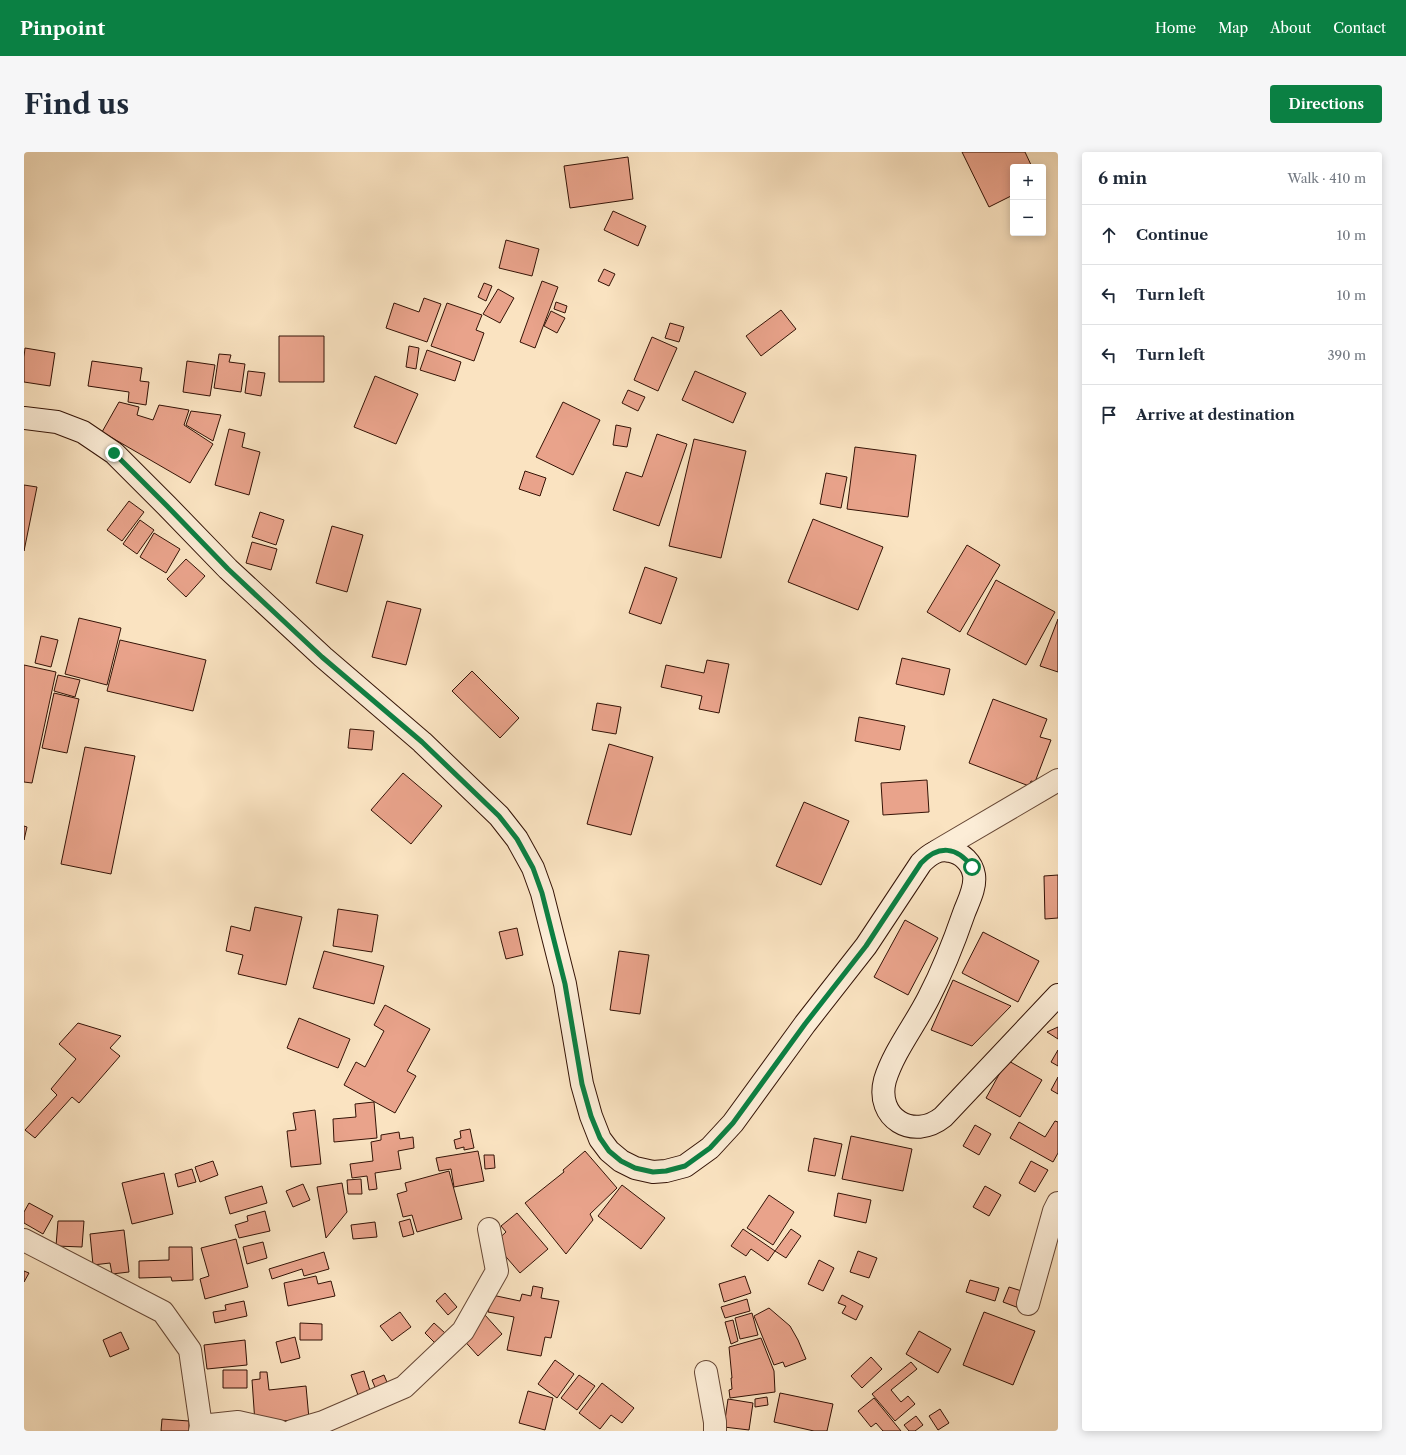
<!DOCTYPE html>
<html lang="en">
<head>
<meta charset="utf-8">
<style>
	:root { --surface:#fff; --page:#f6f6f7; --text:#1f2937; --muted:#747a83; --line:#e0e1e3; --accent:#0b8043 }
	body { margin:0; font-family:"Libre Caslon Text",serif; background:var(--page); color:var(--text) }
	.controls { position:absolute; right:12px; top:12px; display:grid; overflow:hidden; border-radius:4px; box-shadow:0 2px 10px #0003 }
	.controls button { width:36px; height:36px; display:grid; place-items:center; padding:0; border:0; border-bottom:1px solid var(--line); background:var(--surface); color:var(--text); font:20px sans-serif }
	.stop { position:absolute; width:12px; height:12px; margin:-9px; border:3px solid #0b8043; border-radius:50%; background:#fff }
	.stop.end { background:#0b8043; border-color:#fff; box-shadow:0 1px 4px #0008 }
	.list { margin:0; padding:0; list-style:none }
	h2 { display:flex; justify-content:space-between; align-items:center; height:52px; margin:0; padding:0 16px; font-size:17px }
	h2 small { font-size:13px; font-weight:400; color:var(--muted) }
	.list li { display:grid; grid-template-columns:26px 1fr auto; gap:12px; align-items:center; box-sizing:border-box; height:60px; padding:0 16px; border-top:1px solid var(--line) }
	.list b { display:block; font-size:15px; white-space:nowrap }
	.list em { font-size:13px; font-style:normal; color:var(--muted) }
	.icon { flex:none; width:22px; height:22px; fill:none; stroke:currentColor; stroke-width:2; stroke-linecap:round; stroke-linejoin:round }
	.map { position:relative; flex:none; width:1034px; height:1279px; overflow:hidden; border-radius:4px }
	header { display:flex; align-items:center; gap:24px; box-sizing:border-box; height:56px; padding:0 20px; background:var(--accent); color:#fff }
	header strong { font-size:19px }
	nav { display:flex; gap:22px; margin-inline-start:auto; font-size:14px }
	.intro { display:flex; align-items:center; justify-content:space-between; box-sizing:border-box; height:96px; padding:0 24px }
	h1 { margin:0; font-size:28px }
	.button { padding:10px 18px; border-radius:4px; background:var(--accent); color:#fff; font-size:14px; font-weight:700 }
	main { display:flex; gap:24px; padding:0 24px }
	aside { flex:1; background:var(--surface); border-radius:4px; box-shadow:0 2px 10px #0003 }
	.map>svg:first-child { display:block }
	.building { fill:#e9a38b; stroke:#341306 }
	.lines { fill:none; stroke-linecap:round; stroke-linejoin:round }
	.street-casing { stroke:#664735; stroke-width:24 }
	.secondary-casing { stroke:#341306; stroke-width:24 }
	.street { stroke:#fcedd7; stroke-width:22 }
	.secondary { stroke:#fcedd7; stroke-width:22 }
	.route { stroke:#0b8043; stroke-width:5 }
</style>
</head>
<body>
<header>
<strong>Pinpoint</strong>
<nav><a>Home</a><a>Map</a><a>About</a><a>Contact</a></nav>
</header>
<div class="intro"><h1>Find us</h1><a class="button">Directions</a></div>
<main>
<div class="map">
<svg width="1034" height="1279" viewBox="0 0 1034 1279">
	<rect width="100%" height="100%" fill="#fae3c1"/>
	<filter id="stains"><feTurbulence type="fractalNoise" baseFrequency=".005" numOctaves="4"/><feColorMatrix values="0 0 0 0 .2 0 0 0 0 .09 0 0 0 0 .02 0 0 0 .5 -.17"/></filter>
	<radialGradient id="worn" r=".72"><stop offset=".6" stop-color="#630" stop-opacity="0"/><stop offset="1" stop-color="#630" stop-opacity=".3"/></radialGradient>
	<path class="building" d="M938,0H1001L1008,15H989V43L965,55Z
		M604,5L609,47L546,56L540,14Z
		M589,59L622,74L614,94L580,78Z
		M482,88L515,97L508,124L475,116Z
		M580,117L591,122L585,134L574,129Z
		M518,129L534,135L511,196L496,190Z
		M460,131L468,134L462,149L454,145Z
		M474,137L490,146L476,171L459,162Z
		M400,146L417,152L403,190L362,176L370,151L395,160Z
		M532,150L543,154L541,161L530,157Z
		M423,151L458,163L452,178L460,181L450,209L407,194Z
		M757,158L772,177L737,204L722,184Z
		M527,159L541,166L533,181L520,174Z
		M646,171L660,175L655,190L641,186Z
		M255,184H300V230H255Z
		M628,185L653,196L634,239L610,228Z
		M385,194L395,196L392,217L382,215Z
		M1,196L31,201L26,234L0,230V205Z
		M403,198L437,210L431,229L396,218Z
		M195,202L207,203L205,210L221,212L217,240L190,236Z
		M68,209L118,216L116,229L125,230L122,253L104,250L105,240L64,234Z
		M163,209L191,213L186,244L159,240Z
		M224,219L241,221L237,244L221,241Z
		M671,219L722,241L709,271L658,248Z
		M351,224L394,242L372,292L330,275Z
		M604,238L621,245L614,259L598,251Z
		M95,250L115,255L113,263L129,268L135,253L165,258L160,273L189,292L166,331L78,280Z
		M539,250L576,268L549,323L512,305Z
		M167,259L197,263L189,289L162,273Z
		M592,273L607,276L603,295L589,293Z
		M205,277L221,281L218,295L236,300L225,343L191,333Z
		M633,282L663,292L635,374L589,358L602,320L618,325Z
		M670,287L722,299L697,406L645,394Z
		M831,295L892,303L884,365L823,357Z
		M501,319L522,326L516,344L495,337Z
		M802,321L823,325L817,356L796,352Z
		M0,333L13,335L0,399Z
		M105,349L120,360L98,389L83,378Z
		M236,360L260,368L252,393L228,385Z
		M789,367L859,395L834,458L764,430Z
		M116,368L130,378L113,402L99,392Z
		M308,374L339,383L323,440L292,431Z
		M130,381L156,397L142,421L116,405Z
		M228,390L253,397L247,418L222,411Z
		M943,393L976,413L936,480L903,460Z
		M162,407L181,424L162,445L143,427Z
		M621,415L653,426L637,472L605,461Z
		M972,428L1031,460L1002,513L943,482Z
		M363,449L397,457L382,513L348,505Z
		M55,466L97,476L83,533L41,522Z
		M1034,467V520L1016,514Z
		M17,484L34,488L27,515L11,511Z
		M96,488L182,508L169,559L83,539Z
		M878,506L926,517L920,543L872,532Z
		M683,508L705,512L695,561L675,557L678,544L637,535L642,513L680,521Z
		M0,513L32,520L8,631L0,630Z
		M448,519L495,566L476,586L428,539Z
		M34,523L56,528L51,545L30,539Z
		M30,541L55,547L43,601L18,596Z
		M969,547L1023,567L1016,585L1027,588L1011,630L1007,629L1005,634L945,611Z
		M573,551L597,555L592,582L568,578Z
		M835,565L881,574L876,598L831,589Z
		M326,577L350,579L348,598L324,596Z
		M585,592L629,605L607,683L563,672Z
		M61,595L111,604L87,722L37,712Z
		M379,621L418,654L387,692L347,658Z
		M903,628L905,660L859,663L857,631Z
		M780,650L825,669L797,733L752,714Z
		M0,674L3,675L0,688Z
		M1034,723V766L1021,767L1020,724Z
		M231,755L278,765L262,833L214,822L219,803L202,799L207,774L226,779Z
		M314,757L354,763L348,800L309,794Z
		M881,768L914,786L884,843L850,825Z
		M493,776L499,803L482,807L475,780Z
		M959,780L1015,809L994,850L938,821Z
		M300,799L360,814L350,852L289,836Z
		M595,799L625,803L616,862L586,858Z
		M929,828L987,854L948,894L907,878Z
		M361,853L406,877L383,919L392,924L371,961L320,933L332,910L341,915L360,879L350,873Z
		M275,866L326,887L314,916L263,896Z
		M54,871L97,884L86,896L96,904L55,951L48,945L11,986L1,978L33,943L27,937L52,907L35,892Z
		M1034,875V887L1023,880Z
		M1034,898V914L1027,910Z
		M983,908L1018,928L996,965L962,946Z
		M1034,925V942L1027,938Z
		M350,950L353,986L310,990L309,967L332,965L331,952Z
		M291,958L297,1012L267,1015L263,979L272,978L269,961Z
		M1031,969L1034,970V1001L1029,1010L986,986L995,970L1021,985Z
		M951,973L967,982L955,1003L939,994Z
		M446,977L450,996L440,998V995L432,997L430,988L437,986L436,979Z
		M375,980L376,987L389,985L390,996L374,999L377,1017L351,1021L353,1037L345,1038L343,1024L328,1026L326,1012L349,1009L347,990L357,988V983Z
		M827,984L888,997L879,1039L818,1027Z
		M790,986L818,992L811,1024L784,1019Z
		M454,999L460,1029L430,1035L427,1017L415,1019L412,1006Z
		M561,999L593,1036L566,1062L569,1068L542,1102L501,1051L540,1020L539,1018Z
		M460,1003H470L471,1016L461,1017Z
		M189,1009L194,1023L176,1030L171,1015Z
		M1007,1009L1024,1018L1011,1040L995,1031Z
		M168,1017L172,1030L154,1035L151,1022Z
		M425,1019L438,1067L393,1080L388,1063L379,1065L373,1042L383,1039L381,1031Z
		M140,1021L149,1062L108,1072L98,1031Z
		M337,1027L338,1042H324L323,1028Z
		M318,1031L323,1060L302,1086L293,1035Z
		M279,1032L286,1048L269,1055L262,1039Z
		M598,1033L641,1066L617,1097L574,1064Z
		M238,1034L243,1051L206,1062L201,1045Z
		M961,1034L977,1043L965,1064L949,1055Z
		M814,1041L847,1048L842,1071L810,1064Z
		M745,1043L770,1060L749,1093L723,1076Z
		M5,1051L29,1064L19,1082L0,1071V1060Z
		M241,1059L246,1079L215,1086L211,1073L224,1069L223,1064Z
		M493,1061L524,1097L496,1121L470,1091L482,1080L477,1074Z
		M386,1067L390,1082L379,1085L375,1070Z
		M34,1069H60L58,1095L32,1094Z
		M351,1070L353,1085L329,1087L327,1073Z
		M719,1077L751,1099L744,1109L727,1097L722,1104L707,1094Z
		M767,1077L777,1084L762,1106L751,1099Z
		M100,1078L105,1120L88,1122L86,1111L69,1113L66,1082Z
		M212,1087L224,1135L181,1147L176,1127L185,1124L177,1096Z
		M239,1090L243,1106L223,1112L219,1095Z
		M145,1095H168L169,1128L148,1129L147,1125L115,1126V1109L145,1108Z
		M834,1099L853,1106L845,1126L826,1120Z
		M300,1100L305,1117L280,1124L278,1117L248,1127L245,1117Z
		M795,1108L810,1116L799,1139L784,1132Z
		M0,1119L5,1121L0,1130Z
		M292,1124L294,1132L307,1129L311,1144L264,1154L260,1131Z
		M721,1124L727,1141L700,1150L695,1132Z
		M946,1128L975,1136L971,1149L942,1140Z
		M509,1134L519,1136L517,1146L535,1149L527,1186L521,1185L517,1204L483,1198L490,1165L464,1160L468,1143L496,1149L498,1142L507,1144Z
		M985,1135L1001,1140L995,1156L979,1150Z
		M421,1141L433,1155L424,1163L412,1149Z
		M818,1143L839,1154L832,1168L818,1161L822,1154L814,1151Z
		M723,1147L726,1159L701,1166L697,1155Z
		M220,1149L223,1164L191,1171L189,1160L202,1158L201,1153Z
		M745,1156L766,1174L774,1188L782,1207L761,1215L759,1210L750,1213L730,1164Z
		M376,1160L387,1175L368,1189L356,1174Z
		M960,1160L1011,1179L989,1233L939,1213Z
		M728,1161L734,1183L716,1187L711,1166Z
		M461,1163L478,1182L454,1204L437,1185Z
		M709,1168L714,1189L707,1192L701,1170Z
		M276,1171L298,1172V1188H276Z
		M410,1171L421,1181L412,1192L401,1181Z
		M895,1179L927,1197L914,1221L882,1202Z
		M97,1180L105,1197L86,1205L79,1188Z
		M271,1185L276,1206L257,1211L252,1190Z
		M737,1186L750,1219L751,1240L706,1246L705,1238L708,1237L707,1226H708L705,1195Z
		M221,1188L223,1213L183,1217L180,1193Z
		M847,1205L858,1217L838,1236L827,1224Z
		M531,1208L550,1222L533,1246L514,1232Z
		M887,1210L893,1217L867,1238L877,1250L884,1244L891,1252L871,1269L848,1242Z
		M199,1218H223V1236H199Z
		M340,1219L348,1245L336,1249L327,1223Z
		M236,1220H243L245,1238L282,1234L285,1267L231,1271L228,1228L236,1227Z
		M360,1223L365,1235L353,1240L348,1228Z
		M555,1223L571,1234L553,1258L537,1246Z
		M578,1231L610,1256L598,1271L587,1263L576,1277L555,1261Z
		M504,1239L529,1246L521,1278L495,1271Z
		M756,1241L809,1252L803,1279H790L750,1270Z
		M743,1245L744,1253L731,1255V1247Z
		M850,1246L877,1279H859L852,1271L847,1275L834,1259Z
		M704,1247L729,1251L725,1278L700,1275Z
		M916,1257L925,1271L914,1278L905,1264Z
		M892,1264L899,1273L891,1279H885L880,1273Z
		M138,1267L165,1269V1279H137Z"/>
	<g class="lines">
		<g class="street-casing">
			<path id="street" d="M913,699L1034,628
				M0,1088L139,1160L166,1198L177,1274L176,1279
				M1004,1152L1030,1059L1034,1051
				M682,1220L691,1270V1279
				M177,1274L214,1270L255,1279
				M268,1279L299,1270L380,1235L439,1179L473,1119L465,1077"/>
		</g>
		<g class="secondary-casing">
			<path id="secondary" d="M0,266L33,270L59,280L90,301L143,354L204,417L299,505L398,590L475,664L493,687L509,716L518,741L541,832L558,932L567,964L576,987L585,999L597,1009L611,1016L629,1020L642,1019L661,1014L686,996L709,971L781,872L842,794L897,711C905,703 914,696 926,699C938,701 948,711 950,723C952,736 944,750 940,761C930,790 919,818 905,845C891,873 870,899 861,928C851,966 889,989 919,965L1034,843"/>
		</g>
		<use href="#street" class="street"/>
		<use href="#secondary" class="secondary"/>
	</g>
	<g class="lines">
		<path class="route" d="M90,301L143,354L204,417L298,505L398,590L475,664L493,687L509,716L518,741L541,832L558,932L567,964L576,986L585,999L597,1009L611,1016L629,1020L642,1019L661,1014L686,996L709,971L781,872L842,794L897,711C914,693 933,694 948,715"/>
	</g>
	<rect width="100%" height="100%" filter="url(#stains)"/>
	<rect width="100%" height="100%" fill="url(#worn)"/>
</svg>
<div class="controls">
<button>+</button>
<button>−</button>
</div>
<div class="stop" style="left:948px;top:715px"></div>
<div class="stop end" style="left:90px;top:301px"></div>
</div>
<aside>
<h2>6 min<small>Walk · 410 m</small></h2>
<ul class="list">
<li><svg class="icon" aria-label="ahead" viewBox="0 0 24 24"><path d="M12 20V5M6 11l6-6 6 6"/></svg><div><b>Continue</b></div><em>10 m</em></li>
<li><svg class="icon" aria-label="left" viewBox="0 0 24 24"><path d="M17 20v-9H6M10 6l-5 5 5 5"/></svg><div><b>Turn left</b></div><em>10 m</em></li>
<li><svg class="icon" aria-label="left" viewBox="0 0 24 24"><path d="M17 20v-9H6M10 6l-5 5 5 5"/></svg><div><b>Turn left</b></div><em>390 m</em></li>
<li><svg class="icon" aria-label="arrive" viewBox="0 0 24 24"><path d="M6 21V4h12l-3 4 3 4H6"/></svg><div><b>Arrive at destination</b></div></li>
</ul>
</aside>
</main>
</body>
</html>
